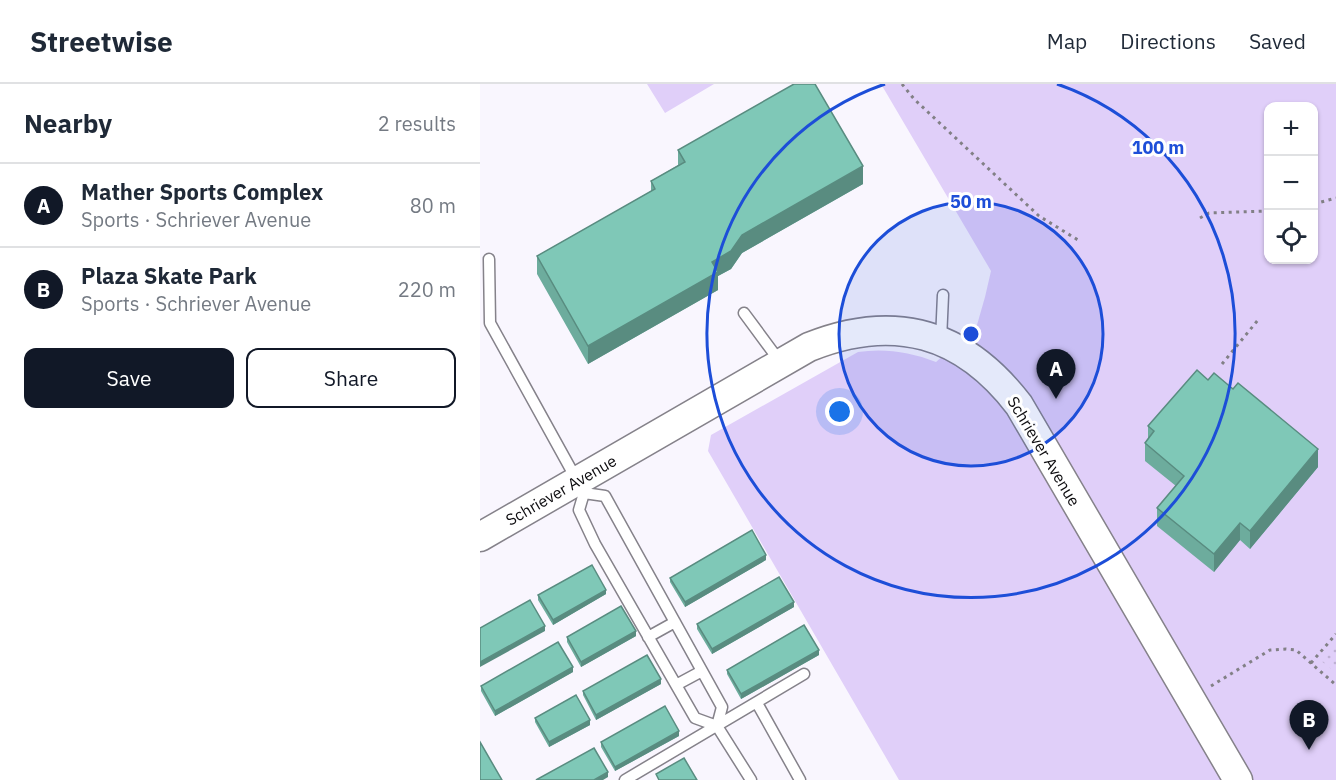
<!DOCTYPE html>
<html lang="en">
<head>
<meta charset="utf-8">
<style>
	:root { --surface:#fff; --page:#f2f2f3; --text:#1f2937; --muted:#747a83; --line:#e0e1e3; --accent:#111827 }
	body { margin:0; font-family:"IBM Plex Sans",sans-serif; background:var(--page); color:var(--text) }
	.controls { position:absolute; right:18px; top:18px; display:grid; overflow:hidden; border-radius:12px; box-shadow:0 2px 4px #0004 }
	.controls button { width:54px; height:54px; display:grid; place-items:center; padding:0; border:0; border-bottom:2px solid var(--line); background:var(--surface); color:var(--text); font:30px sans-serif }
	.you { position:absolute; left:360px; top:328px; width:21px; height:21px; margin:-15px; border:4px solid #fff; border-radius:50%; background:#1a73e8; box-shadow:0 0 0 9px #1a73e833 }
	.badge { display:grid; place-items:center; width:39px; height:39px; border-radius:50%; background:var(--accent); color:#fff; font-size:20px; font-weight:700 }
	.pin { position:absolute; translate:-50% -50px; filter:drop-shadow(0 2px 3px #0008) }
	.pin::after { content:''; position:absolute; top:32px; width:21px; height:18px; background:inherit; clip-path:polygon(0 0,100% 0,50% 100%) }
	.list { margin:0; padding:0; list-style:none }
	h2 { display:flex; justify-content:space-between; align-items:center; height:78px; margin:0; padding:0 24px; font-size:26px }
	h2 small { font-size:20px; font-weight:400; color:var(--muted) }
	.list li { display:grid; grid-template-columns:39px 1fr auto; gap:18px; align-items:center; box-sizing:border-box; height:84px; padding:0 24px; border-top:2px solid var(--line) }
	.list b { display:block; font-size:22px; white-space:nowrap }
	.list p { margin:0; font-size:20px; white-space:nowrap; color:var(--muted) }
	.list em { font-size:20px; font-style:normal; color:var(--muted) }
	.actions { display:flex; gap:12px; padding:18px 24px }
	.actions a { flex:1; padding:14px 0; border:2px solid var(--accent); border-radius:12px; text-align:center; font-size:21px; color:var(--accent) }
	.actions .main { background:var(--accent); color:#fff }
	.icon { flex:none; width:33px; height:33px; fill:none; stroke:currentColor; stroke-width:2; stroke-linecap:round; stroke-linejoin:round }
	.map { position:relative; flex:none; width:856px; height:696px; overflow:hidden }
	header { display:flex; align-items:center; gap:36px; box-sizing:border-box; height:84px; padding:0 30px; background:var(--surface); border-bottom:2px solid var(--line) }
	header strong { font-size:28px }
	nav { display:flex; gap:33px; margin-inline-start:auto; font-size:21px }
	main { display:flex }
	aside { flex:1; background:var(--surface) }
	.map>svg:first-child { display:block }
	.grass { fill:#e0cff9; fill-rule:evenodd }
	.park { fill:url(#park-dots) }
	.lines { fill:none; stroke-linecap:round; stroke-linejoin:round }
	.lane-casing { stroke:#85828a; stroke-width:13 }
	.secondary-casing { stroke:#85828a; stroke-width:31 }
	.path { stroke:#828086; stroke-width:3; stroke-dasharray:3 4.5; stroke-linecap:butt }
	.lane { stroke:#fff; stroke-width:10 }
	.secondary { stroke:#fff; stroke-width:28 }
	.wall { fill:#6dac9d }
	.shaded-wall { fill:#598c80 }
	.building { fill:#7fc8b7; stroke:#598c80; stroke-width:1.5 }
	.ring { fill:none; stroke:#1d4ed8; stroke-width:3 }
	.labels { text-anchor:middle; stroke-width:6; stroke-linejoin:round; paint-order:stroke }
	.street-label { font-size:16px; fill:#0d0c0f; stroke:#fff }
	.centre { fill:#1d4ed8; stroke:#fff; stroke-width:3 }
	.ring-label { font-size:18px; text-anchor:middle; font-weight:bold; fill:#1d4ed8; stroke:#fff; stroke-width:6; stroke-linejoin:round; paint-order:stroke }
</style>
</head>
<body>
<header>
<strong>Streetwise</strong>
<nav><a>Map</a><a>Directions</a><a>Saved</a></nav>
</header>
<main>
<aside>
<h2>Nearby<small>2 results</small></h2>
<ul class="list">
<li><span class="badge">A</span><div><b>Mather Sports Complex</b><p>Sports · Schriever Avenue</p></div><em>80 m</em></li>
<li><span class="badge">B</span><div><b>Plaza Skate Park</b><p>Sports · Schriever Avenue</p></div><em>220 m</em></li>
</ul>
<div class="actions"><a class="main">Save</a><a>Share</a></div>
</aside>
<div class="map">
<svg width="856" height="696" viewBox="0 0 856 696">
	<defs>
		<pattern id="park-dots" width="8" height="8" patternUnits="userSpaceOnUse" patternTransform="scale(1.5)"><rect width="8" height="8" fill="#e0cff9"/><path d="M2 2h.1M6 6h.1" fill="none" stroke="#bfb1d4" stroke-width="1.8" stroke-linecap="round"/></pattern>
	</defs>
	<rect width="100%" height="100%" fill="#f9f6fe"/>
	<path class="grass" d="M167,0H234L185,29Z
		M401,0H856V696H419L228,367L231,351L378,268C404,264 431,268 456,278L497,241L505,213L511,187ZM788,22H834V176H788Z"/>
	<path class="park" d="M856,557V589L840,576Z"/>
	<g class="lines">
		<g class="lane-casing">
			<path id="lane" d="M9,175L10,239L104,409L99,426L115,460L215,634L237,642L271,696
				M264,229L301,279
				M461,256L463,211
				M104,409L125,412L242,623L237,642
				M168,553L195,538
				M196,601L222,587
				M277,619L320,696
				M145,696L324,590"/>
		</g>
		<g class="secondary-casing">
			<path id="secondary" d="M0,453L329,263C414,229 483,248 539,321L758,696"/>
		</g>
		<path class="path" d="M422,0L434,15L559,132L598,156
			M834,120L856,114
			M720,134L729,129L788,127
			M742,280L778,236
			M831,579L856,550
			M731,602L790,566L806,565L816,566L856,601"/>
		<use href="#lane" class="lane"/>
		<use href="#secondary" class="secondary"/>
	</g>
	<path class="wall" d="M198,66L383,100L262,169L251,185L238,192V206L108,280L57,190V172L171,107V97L198,81Z
		M668,342L838,383L770,465L760,456L734,488L677,442V424L696,402L665,377V359L668,355Z
		M286,476L205,523L190,498V494Z
		M126,510L73,541L58,516V511Z
		M314,523L232,570L217,545V540Z
		M156,552L101,583L87,558V553Z
		M339,571L261,615L247,590V586Z
		M93,588L15,632L1,607V602Z
		M181,600L116,636L103,611V607Z
		M55,634L110,641L69,663L55,638Z
		M199,652L135,687L121,663V658Z"/>
	<path class="shaded-wall" d="M383,82V100L262,169L251,185L238,192V206L108,280V262L232,178L262,151Z
		M838,365V383L770,465V447Z
		M760,439V456L734,488V470Z
		M286,471V476L205,523V518Z
		M126,506V510L73,541V536Z
		M314,518V523L232,570V565Z
		M65,542V547L0,583V578Z
		M156,547V552L101,583V578Z
		M339,566V571L261,615V610Z
		M93,583V588L15,632V627Z
		M181,595V600L116,636V631Z
		M110,636V641L69,663V658Z
		M199,647V652L135,687V683Z
		M128,688V693L123,696H114Z"/>
	<path class="building" d="M314,0H335L383,82L262,151L251,167L232,178L238,188L108,262L57,172L175,105L171,97L205,78L198,66Z
		M717,286L728,296L734,289L753,305L758,299L838,365L770,447L760,439L734,470L677,424L704,392L665,359L674,347L668,342Z
		M272,446L286,471L205,518L190,494Z
		M112,481L126,506L73,536L58,511Z
		M299,493L314,518L232,565L217,540Z
		M50,516L65,542L0,578V544Z
		M141,522L156,547L101,578L87,553Z
		M324,541L339,566L261,610L247,586Z
		M78,558L93,583L15,627L1,602Z
		M167,571L181,595L116,631L103,607Z
		M96,611L110,636L69,658L55,634Z
		M185,622L199,647L135,683L121,658Z
		M0,658L22,696H0Z
		M114,664L128,688L114,696H56Z
		M204,674L217,696H179L176,690Z"/>
	<circle cx="491" cy="250" r="132" fill="#1d4ed8" fill-opacity=".12"/>
	<g class="ring">
		<circle cx="491" cy="250" r="132"/>
		<path d="M577 0A264 264 0 1 1 405 0"/>
	</g>
	<g class="labels">
		<g class="street-label">
			<text transform="translate(564 367) rotate(59)" y="6">Schriever Avenue</text>
			<text transform="translate(81 406) rotate(-30)" y="6">Schriever Avenue</text>
		</g>
	</g>
	<circle cx="491" cy="250" r="9" class="centre"/>
	<g class="ring-label">
		<text x="678" y="70">100 m</text>
		<text x="491" y="124">50 m</text>
	</g>
</svg>
<div class="controls">
<button>+</button>
<button>−</button>
<button><svg class="icon" aria-label="locate" viewBox="0 0 24 24"><circle cx="12" cy="12" r="6"/><path d="M12 2v4M12 18v4M2 12h4M18 12h4"/></svg></button>
</div>
<div class="you"></div>
<div class="pin badge" style="left:576px;top:315px">A</div>
<div class="pin badge" style="left:829px;top:666px">B</div>
</div>
</main>
</body>
</html>
